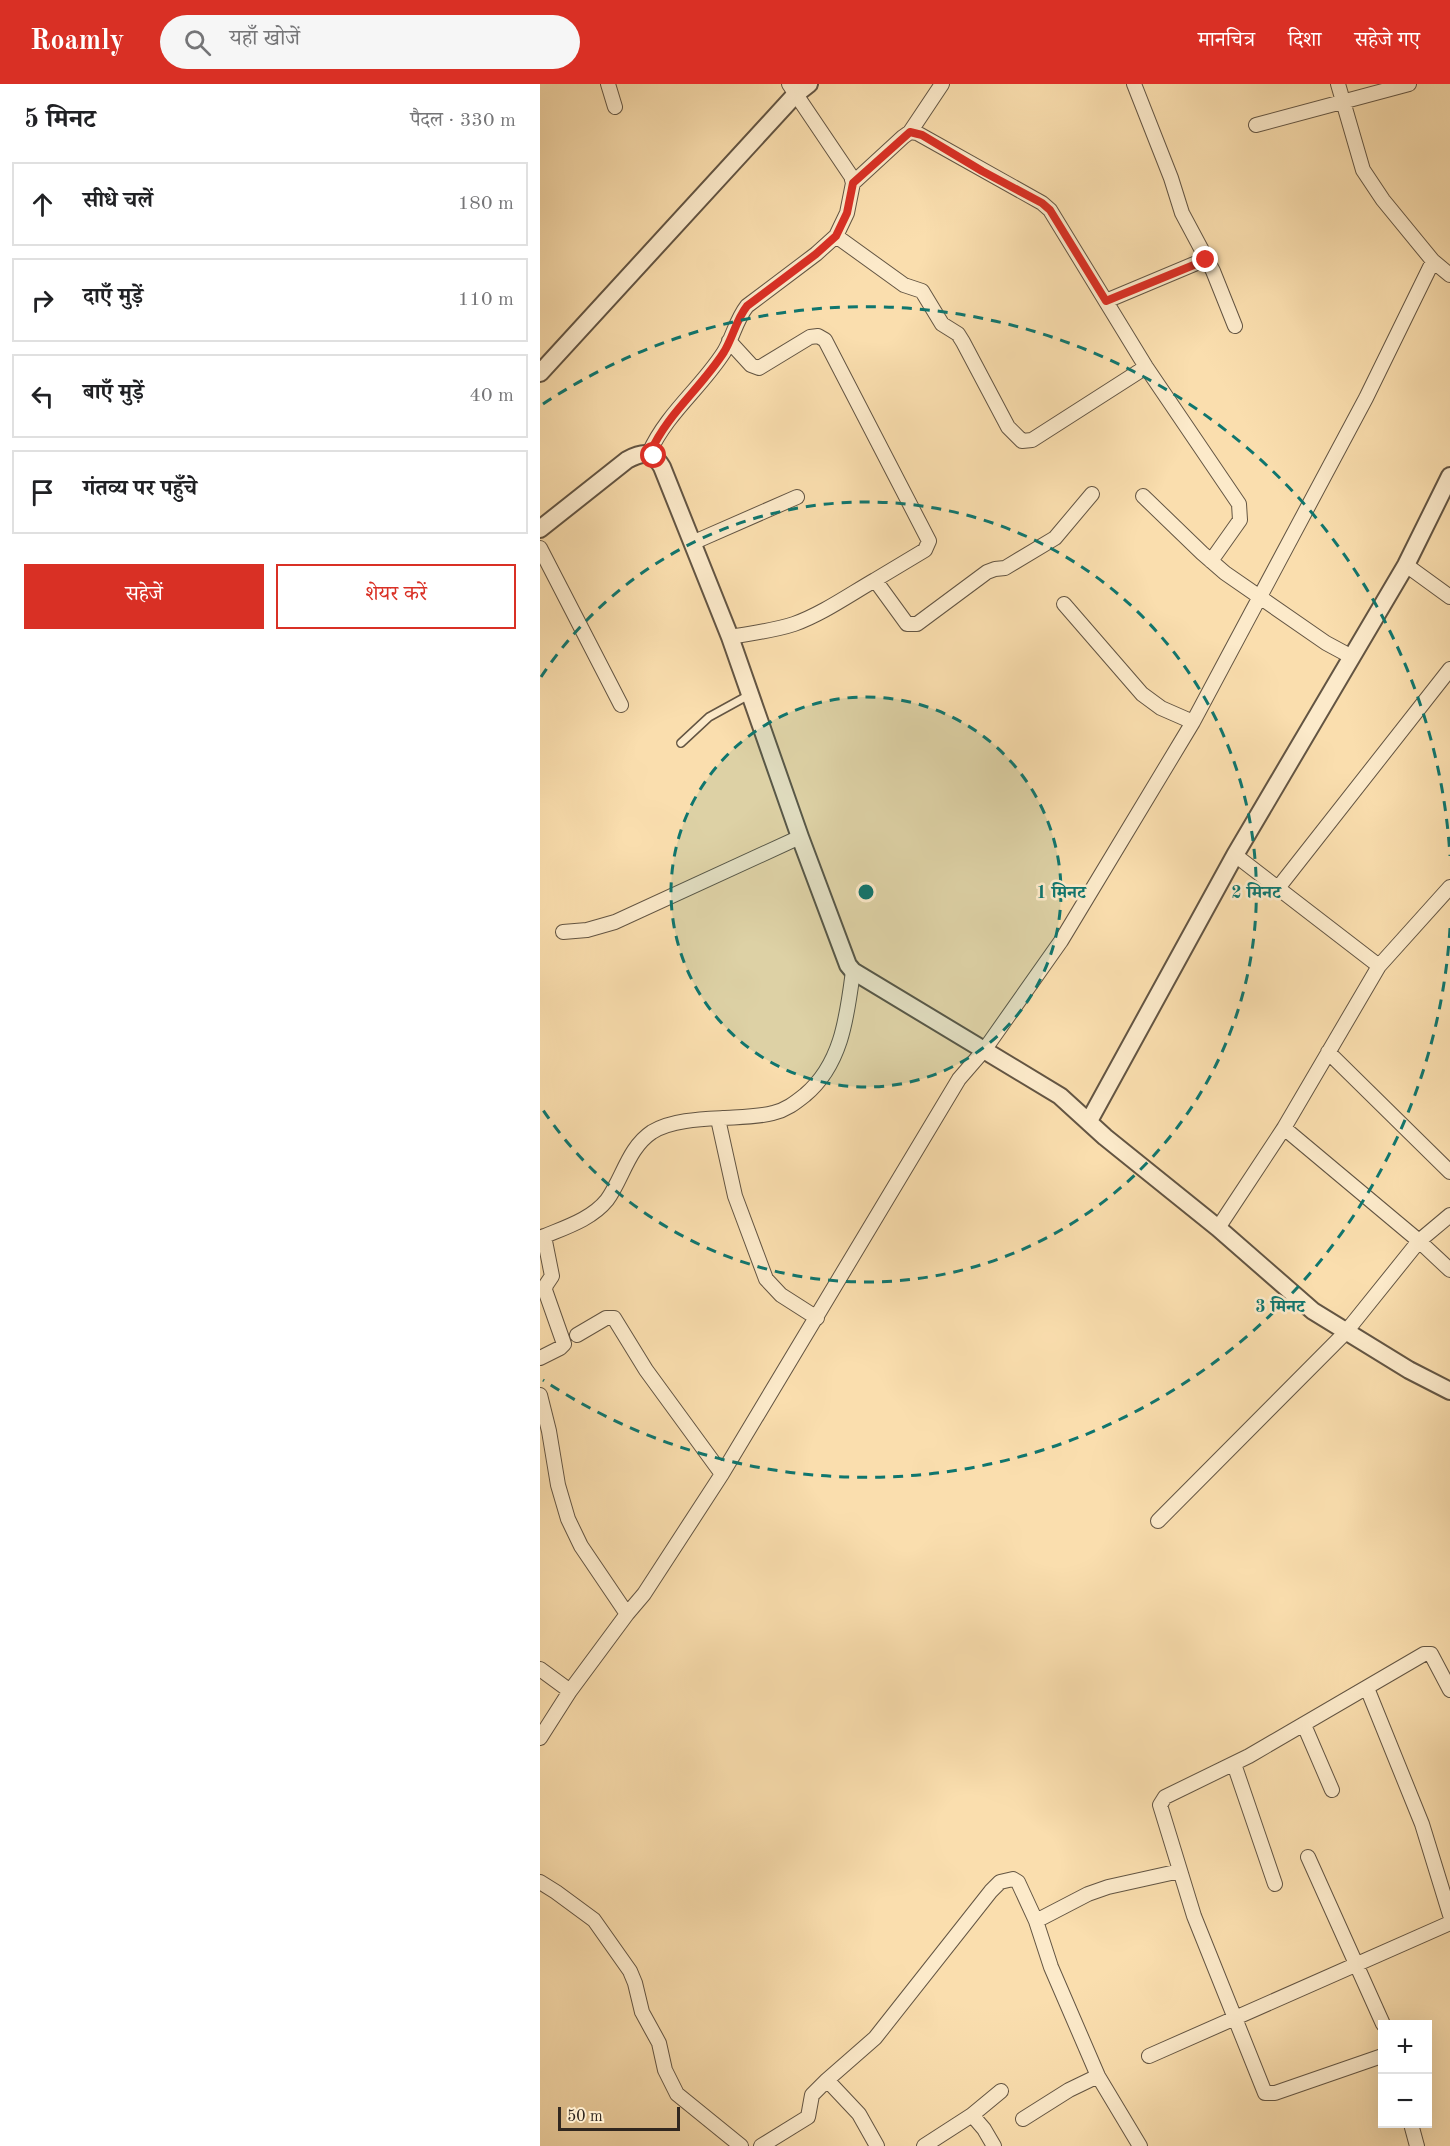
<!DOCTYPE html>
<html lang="hi">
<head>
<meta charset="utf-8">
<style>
	:root { --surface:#fff; --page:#f6f6f6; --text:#202124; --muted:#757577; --line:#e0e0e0; --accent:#d93025 }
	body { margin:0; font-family:"Old Standard TT","Noto Serif Devanagari",serif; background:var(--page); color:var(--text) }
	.controls { position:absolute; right:18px; bottom:18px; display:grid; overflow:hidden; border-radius:0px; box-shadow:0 6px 24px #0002 }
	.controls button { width:54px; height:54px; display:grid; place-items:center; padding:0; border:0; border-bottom:2px solid var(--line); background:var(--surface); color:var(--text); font:30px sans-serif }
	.scale { position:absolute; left:18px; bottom:15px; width:122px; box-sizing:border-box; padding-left:6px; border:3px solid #31271f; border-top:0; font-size:16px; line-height:21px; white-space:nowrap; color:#31271f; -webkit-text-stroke:4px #fceaca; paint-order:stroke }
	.stop { position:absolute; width:18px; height:18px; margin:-14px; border:4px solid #d93025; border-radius:50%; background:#fff }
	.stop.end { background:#d93025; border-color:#fff; box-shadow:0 2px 6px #0008 }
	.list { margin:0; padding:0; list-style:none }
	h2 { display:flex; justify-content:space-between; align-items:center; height:78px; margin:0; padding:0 24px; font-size:26px }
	h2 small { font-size:20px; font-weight:400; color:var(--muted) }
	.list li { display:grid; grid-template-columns:39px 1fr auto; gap:18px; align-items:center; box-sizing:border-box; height:84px; margin:0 12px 12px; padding:0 12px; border:2px solid var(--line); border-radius:0px }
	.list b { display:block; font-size:22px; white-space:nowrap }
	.list em { font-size:20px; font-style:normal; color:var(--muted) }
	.actions { display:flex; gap:12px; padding:18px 24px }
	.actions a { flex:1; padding:14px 0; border:2px solid var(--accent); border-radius:0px; text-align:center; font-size:21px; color:var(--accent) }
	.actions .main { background:var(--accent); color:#fff }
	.icon { flex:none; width:33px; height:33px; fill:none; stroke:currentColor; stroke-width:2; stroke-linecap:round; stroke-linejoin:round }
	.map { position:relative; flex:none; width:910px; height:2062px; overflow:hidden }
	header { display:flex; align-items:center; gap:36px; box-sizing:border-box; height:84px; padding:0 30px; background:var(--accent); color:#fff }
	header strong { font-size:28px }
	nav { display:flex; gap:33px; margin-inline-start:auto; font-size:21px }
	.search { width:420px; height:54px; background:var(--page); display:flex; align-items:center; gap:15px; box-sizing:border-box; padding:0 21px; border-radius:33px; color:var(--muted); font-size:22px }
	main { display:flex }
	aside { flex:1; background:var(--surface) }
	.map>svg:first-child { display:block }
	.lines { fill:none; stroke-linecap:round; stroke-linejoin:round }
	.service-casing { stroke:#635543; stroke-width:10 }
	.minor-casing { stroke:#635543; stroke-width:16 }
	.tertiary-casing { stroke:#635543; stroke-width:20 }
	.service { stroke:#fceaca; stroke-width:7 }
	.minor { stroke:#fceaca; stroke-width:14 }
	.tertiary { stroke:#fceaca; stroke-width:16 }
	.route { stroke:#d93025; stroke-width:8 }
	.ring { fill:none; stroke:#0f766e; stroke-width:3; stroke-dasharray:10 8 }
	.centre { fill:#0f766e; stroke:#fceaca; stroke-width:3 }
	.ring-label { font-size:18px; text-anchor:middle; font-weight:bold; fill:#0f766e; stroke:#fceaca; stroke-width:5; stroke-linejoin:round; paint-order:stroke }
</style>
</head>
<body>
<header>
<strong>Roamly</strong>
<div class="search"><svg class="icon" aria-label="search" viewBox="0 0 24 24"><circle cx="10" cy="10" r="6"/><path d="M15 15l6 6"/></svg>यहाँ खोजें</div>
<nav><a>मानचित्र</a><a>दिशा</a><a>सहेजे गए</a></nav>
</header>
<main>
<aside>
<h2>5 मिनट<small>पैदल · 330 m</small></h2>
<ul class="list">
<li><svg class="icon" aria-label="ahead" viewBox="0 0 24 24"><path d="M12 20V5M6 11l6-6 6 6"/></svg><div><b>सीधे चलें</b></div><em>180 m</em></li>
<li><svg class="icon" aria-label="right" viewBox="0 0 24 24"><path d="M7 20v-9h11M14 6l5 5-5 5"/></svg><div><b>दाएँ मुड़ें</b></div><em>110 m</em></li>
<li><svg class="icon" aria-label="left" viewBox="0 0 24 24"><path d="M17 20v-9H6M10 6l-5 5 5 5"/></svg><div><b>बाएँ मुड़ें</b></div><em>40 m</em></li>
<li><svg class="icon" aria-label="arrive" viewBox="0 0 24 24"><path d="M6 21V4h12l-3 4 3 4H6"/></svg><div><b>गंतव्य पर पहुँचे</b></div></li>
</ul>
<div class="actions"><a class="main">सहेजें</a><a>शेयर करें</a></div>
</aside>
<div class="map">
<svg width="910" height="2062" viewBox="0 0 910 2062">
	<rect width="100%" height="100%" fill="#fadeae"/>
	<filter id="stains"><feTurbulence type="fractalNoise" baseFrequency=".00333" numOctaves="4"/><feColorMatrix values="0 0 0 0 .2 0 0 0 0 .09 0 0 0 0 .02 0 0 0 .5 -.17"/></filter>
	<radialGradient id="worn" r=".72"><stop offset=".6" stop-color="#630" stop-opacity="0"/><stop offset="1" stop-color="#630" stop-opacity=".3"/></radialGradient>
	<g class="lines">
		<g class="service-casing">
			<path id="service" d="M141,659L169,633L209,611"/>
		</g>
		<g class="minor-casing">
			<path id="minor" d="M68,0L75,23
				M594,0L631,94L642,129L673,187L695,242
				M798,0L823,86L843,116L893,177
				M716,41L869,0
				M370,48L402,0
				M313,99L363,53L370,48L377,49L502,119L510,126L606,283L699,420L700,436L671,477
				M296,152L364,201L382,207L402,240L418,250L423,258L468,343L482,357L492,356L606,283
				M566,217L666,175
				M189,257L211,281L219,284L270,253L278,252L285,256L389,457L385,466L335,496
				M109,369C127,329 161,304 184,268C193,253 196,236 207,222L276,170L296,152L307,129L313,99L311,92L249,0
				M603,412L662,469L685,489L786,559L812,573
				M152,459L257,413
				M0,464L81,621
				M866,481L910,513
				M524,520L602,610L621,624L653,638
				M190,553C211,549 233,547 254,540C282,530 309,511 335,496L367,540H377L447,488L455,485L465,484L515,454L552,410
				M695,771L839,882
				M738,804L910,585
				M23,848L47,846L75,838L260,753
				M788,968L910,1088
				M178,1035L195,1112L226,1195L241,1211L277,1234
				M744,1044L879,1157L910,1186
				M678,1144L744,1044L839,882L910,803
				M0,1154C23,1144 51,1136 67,1116C83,1094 88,1064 112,1048C131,1036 162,1035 183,1034C199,1033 218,1033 233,1029C246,1026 255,1019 265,1011C302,980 307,932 313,887
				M37,1251L66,1234H74L106,1286L182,1390
				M0,1274L20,1264L24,1260L5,1206L6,1201L12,1192L4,1152
				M0,1311L9,1347L18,1401L28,1435L41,1462L87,1530L30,1607L0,1654
				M618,1437L805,1249L879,1157L910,1131
				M87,1530L104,1510L182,1390L419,995L445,965L521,857L653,638L826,314L893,177L910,191
				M0,1585L30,1607
				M827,1604L882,1740L910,1831
				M764,1641L792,1706
				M694,1680L735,1800
				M768,1773L843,1940
				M0,1798L16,1808L54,1836L90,1887L95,1899L102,1928L119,1959L125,1986L137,2010L201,2062
				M609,1972L910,1839
				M842,1972L735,2009H725L654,1832L620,1721L625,1713L709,1672L884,1570H891L910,1606
				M432,2031L444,2045L454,2062
				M483,2035L529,2006L558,1992
				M871,2040L877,2062
				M221,2062L268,2033L272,2011L287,1996
				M337,2062L319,2030L287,1996L335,1954L451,1807L460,1798L473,1795L478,1798L496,1837
				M384,2062L432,2031L461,2007
				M600,2062L558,1992L511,1883L496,1837L548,1810L568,1803L640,1787"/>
		</g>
		<g class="tertiary-casing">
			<path id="tertiary" d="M0,289L255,11L269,0
				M0,445L87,376C102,368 112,366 122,383L190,553L260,753L308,881L313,887L520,1012L565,1053L678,1144L773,1227L869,1286L910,1307
				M549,1037L695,771L866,481L910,392"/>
		</g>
		<use href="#service" class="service"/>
		<use href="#minor" class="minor"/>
		<use href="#tertiary" class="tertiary"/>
	</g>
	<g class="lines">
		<path class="route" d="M114,372L110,369C127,330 161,304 184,268C193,253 196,236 207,222L276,170L296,152L307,129L313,99L370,48L382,51L442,87L502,119L510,126L566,217L666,176"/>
	</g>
	<circle cx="326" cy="808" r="195" fill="#0f766e" fill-opacity=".12"/>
	<g class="ring">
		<circle cx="326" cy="808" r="195"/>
		<path d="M1 593A390 390 0 1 1 1 1023"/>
		<path d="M910 844A585 585 0 0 1 3 1296M3 320A585 585 0 0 1 910 772"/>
	</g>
	<circle cx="326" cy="808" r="9" class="centre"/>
	<g class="ring-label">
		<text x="521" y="814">1 मिनट</text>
		<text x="716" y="814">2 मिनट</text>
		<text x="740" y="1228">3 मिनट</text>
	</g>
	<rect width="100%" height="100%" filter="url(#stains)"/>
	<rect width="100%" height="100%" fill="url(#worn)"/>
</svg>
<div class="controls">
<button>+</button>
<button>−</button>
</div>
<div class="scale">50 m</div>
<div class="stop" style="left:114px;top:372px"></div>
<div class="stop end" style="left:666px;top:176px"></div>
</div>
</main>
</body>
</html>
